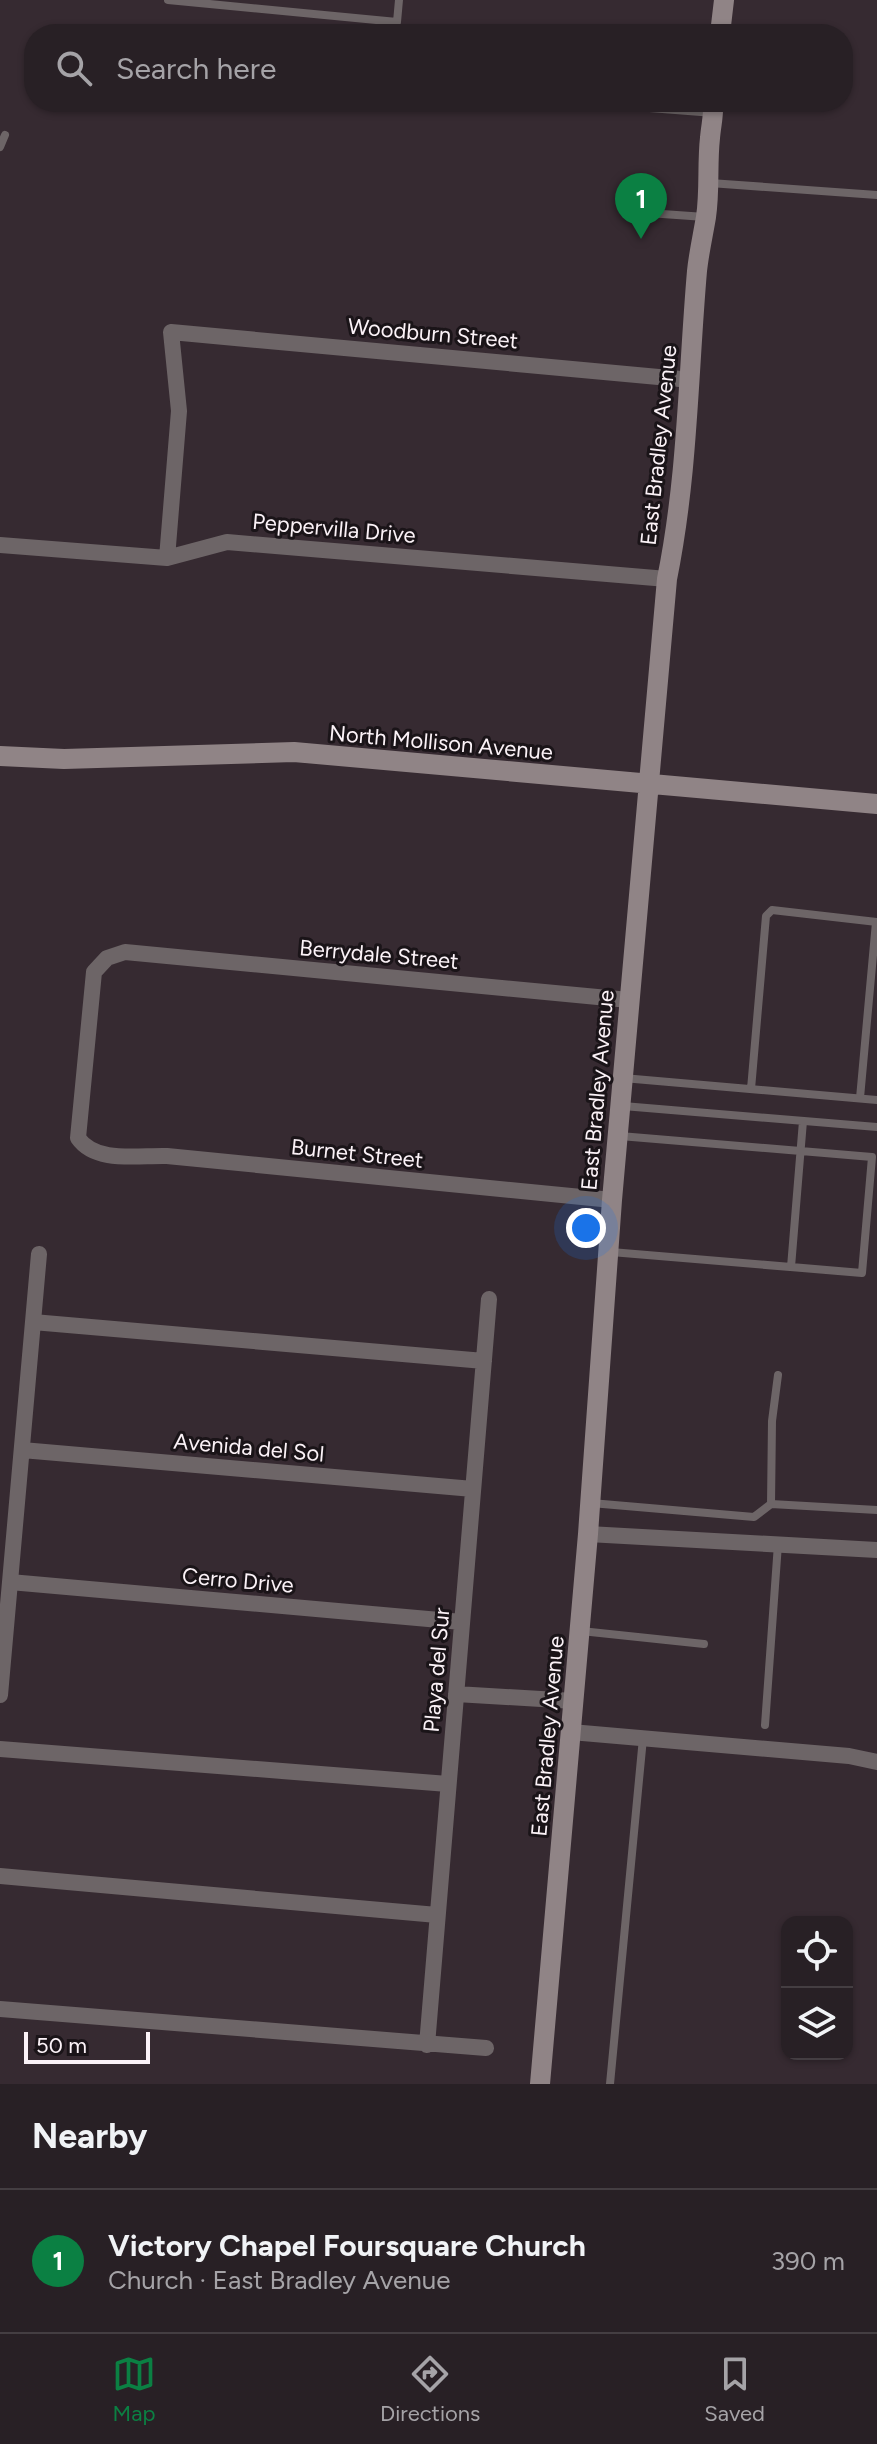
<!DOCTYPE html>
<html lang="en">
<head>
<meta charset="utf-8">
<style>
	:root { --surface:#282025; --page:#342d32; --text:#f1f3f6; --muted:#a5a3a7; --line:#443e42; --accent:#0b8043 }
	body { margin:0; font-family:Figtree,sans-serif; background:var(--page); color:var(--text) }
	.controls { position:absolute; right:24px; bottom:24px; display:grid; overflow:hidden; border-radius:16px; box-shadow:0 2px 6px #0004 }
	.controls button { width:72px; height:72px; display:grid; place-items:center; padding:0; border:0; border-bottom:2px solid var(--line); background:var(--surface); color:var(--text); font:40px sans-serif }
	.scale { position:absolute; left:24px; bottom:20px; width:126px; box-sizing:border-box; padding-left:8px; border:4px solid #fbf2f7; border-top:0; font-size:22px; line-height:28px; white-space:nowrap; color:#fbf2f7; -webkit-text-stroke:6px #1a1418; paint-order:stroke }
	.you { position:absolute; left:586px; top:1228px; width:28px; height:28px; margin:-20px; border:6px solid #fff; border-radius:50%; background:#1a73e8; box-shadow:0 0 0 12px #1a73e833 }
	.badge { display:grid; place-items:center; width:52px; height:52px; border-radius:50%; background:var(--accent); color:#fff; font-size:26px; font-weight:700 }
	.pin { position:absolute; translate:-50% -66px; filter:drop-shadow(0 2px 4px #0008) }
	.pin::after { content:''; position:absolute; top:42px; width:28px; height:24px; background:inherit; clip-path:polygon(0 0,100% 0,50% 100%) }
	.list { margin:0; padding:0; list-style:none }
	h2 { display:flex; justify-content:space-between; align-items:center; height:104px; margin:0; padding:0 32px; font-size:34px }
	h2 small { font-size:26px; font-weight:400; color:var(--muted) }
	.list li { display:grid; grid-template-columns:52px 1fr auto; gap:24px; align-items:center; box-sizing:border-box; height:144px; padding:0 32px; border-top:2px solid var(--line) }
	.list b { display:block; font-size:30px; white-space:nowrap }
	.list p { margin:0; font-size:26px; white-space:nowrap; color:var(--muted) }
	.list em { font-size:26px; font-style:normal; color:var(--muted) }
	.icon { flex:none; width:44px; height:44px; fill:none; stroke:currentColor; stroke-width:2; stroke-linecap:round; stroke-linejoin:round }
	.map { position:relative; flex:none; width:877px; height:2084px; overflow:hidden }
	.search { position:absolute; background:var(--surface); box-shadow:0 2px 6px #0004; left:24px; right:24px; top:24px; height:88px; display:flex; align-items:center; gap:20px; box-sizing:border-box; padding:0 28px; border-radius:32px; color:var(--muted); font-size:30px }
	.sheet { height:248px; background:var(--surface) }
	nav { display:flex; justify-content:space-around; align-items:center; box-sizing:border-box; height:112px; border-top:2px solid var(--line); background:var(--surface); font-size:22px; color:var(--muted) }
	nav a { display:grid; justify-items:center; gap:4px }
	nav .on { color:var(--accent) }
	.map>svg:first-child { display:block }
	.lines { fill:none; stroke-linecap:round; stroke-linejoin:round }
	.lane { stroke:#6d6567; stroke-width:8 }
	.street { stroke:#6d6567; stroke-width:16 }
	.secondary { stroke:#908486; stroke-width:20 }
	.labels { text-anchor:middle; stroke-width:6; stroke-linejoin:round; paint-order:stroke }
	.street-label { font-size:22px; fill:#fbf2f7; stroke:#1a1418 }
</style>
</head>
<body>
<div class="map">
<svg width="877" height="2084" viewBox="0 0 877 2084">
	<rect width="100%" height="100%" fill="#362a31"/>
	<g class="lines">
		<path class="lane" d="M168,0L397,22L399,0
			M572,102L714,113
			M0,147L5,135
			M710,183L877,195
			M634,212L705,217
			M623,1078L877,1100
			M751,1089L766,916L772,910L877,922
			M860,1098L876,922
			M623,1106L877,1127
			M611,1252L862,1273L872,1157L620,1136
			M791,1267L803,1121
			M591,1503L754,1517L771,1504L877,1510
			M771,1504L772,1421L778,1375
			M581,1631L704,1644
			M765,1725L778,1544
			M610,2084L643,1738"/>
		<path class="street" d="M0,545L167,558L227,542L667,579
			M167,558L179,411L171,332L691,380
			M612,1200L167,1156C139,1155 96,1164 78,1138L94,972L107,958L125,952L629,1000
			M33,1322L484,1361
			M22,1450L473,1489
			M588,1534L877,1550
			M10,1582L462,1622
			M456,1694L574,1701
			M0,1695L39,1254
			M571,1732L849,1756L877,1762
			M0,1749L448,1784
			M0,1876L437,1915
			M0,2009L486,2048
			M427,2045L489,1299"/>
		<path class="secondary" d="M720,34L724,0
			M0,756L64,759L294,752L877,804
			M540,2084L588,1534L612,1200L667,579C688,475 688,375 697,271C699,252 703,235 706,217C710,191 707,164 710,138C711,125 714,115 713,102"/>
	</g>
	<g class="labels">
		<g class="street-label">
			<text transform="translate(433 333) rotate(5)" y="8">Woodburn Street</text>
			<text transform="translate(658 445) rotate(-84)" y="8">East Bradley Avenue</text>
			<text transform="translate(334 528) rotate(5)" y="8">Peppervilla Drive</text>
			<text transform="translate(441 742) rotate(5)" y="8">North Mollison Avenue</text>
			<text transform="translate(379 954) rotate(5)" y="8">Berrydale Street</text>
			<text transform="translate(597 1090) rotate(-85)" y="8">East Bradley Avenue</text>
			<text transform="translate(357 1153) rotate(6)" y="8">Burnet Street</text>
			<text transform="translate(249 1447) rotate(5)" y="8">Avenida del Sol</text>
			<text transform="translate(238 1580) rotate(5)" y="8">Cerro Drive</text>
			<text transform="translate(436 1670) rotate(-85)" y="8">Playa del Sur</text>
			<text transform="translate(547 1736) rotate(-85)" y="8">East Bradley Avenue</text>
		</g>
	</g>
</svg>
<div class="controls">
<button><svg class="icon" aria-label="locate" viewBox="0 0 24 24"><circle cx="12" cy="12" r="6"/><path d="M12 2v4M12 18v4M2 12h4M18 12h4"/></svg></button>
<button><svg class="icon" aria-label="layers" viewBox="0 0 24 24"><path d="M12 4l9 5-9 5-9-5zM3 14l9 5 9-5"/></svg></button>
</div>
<div class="scale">50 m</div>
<div class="you"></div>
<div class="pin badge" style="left:641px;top:239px">1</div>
<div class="search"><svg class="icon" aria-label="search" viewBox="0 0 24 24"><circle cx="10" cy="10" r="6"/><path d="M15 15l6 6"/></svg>Search here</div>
</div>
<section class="sheet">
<h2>Nearby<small></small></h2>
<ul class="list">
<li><span class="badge">1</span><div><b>Victory Chapel Foursquare Church</b><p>Church · East Bradley Avenue</p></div><em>390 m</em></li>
</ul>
</section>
<nav>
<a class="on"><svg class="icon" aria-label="map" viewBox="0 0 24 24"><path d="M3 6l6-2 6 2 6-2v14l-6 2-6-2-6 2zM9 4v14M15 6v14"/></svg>Map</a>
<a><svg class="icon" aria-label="directions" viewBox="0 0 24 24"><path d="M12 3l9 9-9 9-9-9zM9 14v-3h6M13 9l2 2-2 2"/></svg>Directions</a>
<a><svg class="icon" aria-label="saved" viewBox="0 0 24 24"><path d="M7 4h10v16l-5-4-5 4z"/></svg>Saved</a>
</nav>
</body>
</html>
